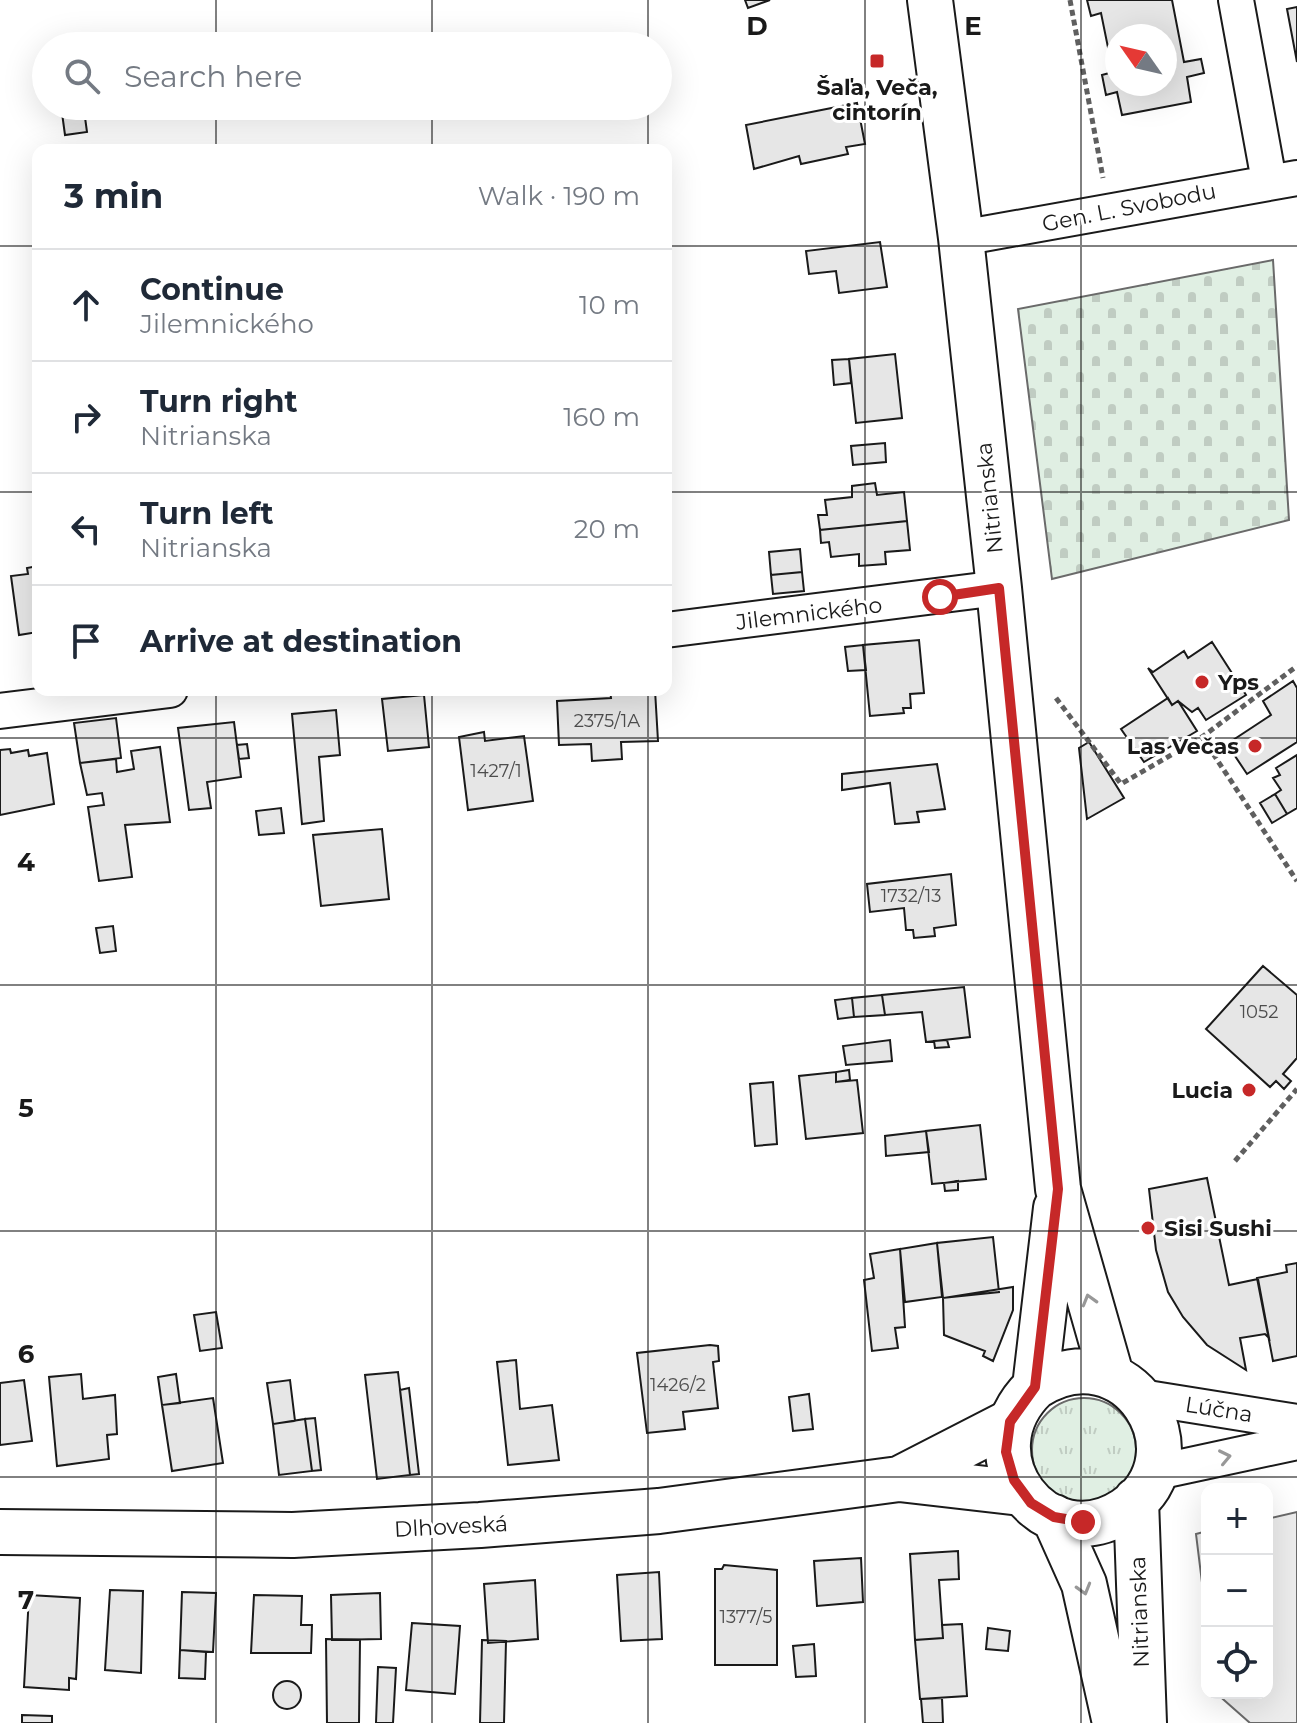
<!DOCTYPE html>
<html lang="en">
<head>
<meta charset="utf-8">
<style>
	:root { --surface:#fff; --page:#f2f2f3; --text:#1f2937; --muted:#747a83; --line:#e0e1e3 }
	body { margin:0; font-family:Montserrat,sans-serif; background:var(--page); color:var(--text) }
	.controls { position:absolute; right:24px; bottom:24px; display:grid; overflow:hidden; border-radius:16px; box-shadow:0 8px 32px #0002 }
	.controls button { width:72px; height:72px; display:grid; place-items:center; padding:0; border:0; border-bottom:2px solid var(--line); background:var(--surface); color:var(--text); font:40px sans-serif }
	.compass { position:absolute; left:1105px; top:24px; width:72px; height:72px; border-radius:50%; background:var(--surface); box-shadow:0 8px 32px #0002; rotate:304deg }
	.stop { position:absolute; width:24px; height:24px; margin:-18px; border:6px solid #c62828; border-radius:50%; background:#fff }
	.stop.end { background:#c62828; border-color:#fff; box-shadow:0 2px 8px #0008 }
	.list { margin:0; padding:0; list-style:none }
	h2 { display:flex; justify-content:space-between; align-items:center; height:104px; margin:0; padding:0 32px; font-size:34px }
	h2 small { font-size:26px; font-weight:400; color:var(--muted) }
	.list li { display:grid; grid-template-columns:52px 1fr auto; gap:24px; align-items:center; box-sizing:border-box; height:112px; padding:0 32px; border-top:2px solid var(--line) }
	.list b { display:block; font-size:30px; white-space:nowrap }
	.list p { margin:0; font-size:26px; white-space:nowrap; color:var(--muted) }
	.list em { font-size:26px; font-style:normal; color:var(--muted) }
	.icon { flex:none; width:44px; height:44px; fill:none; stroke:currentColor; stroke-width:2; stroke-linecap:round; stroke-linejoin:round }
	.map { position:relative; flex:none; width:1297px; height:1723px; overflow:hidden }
	.search { position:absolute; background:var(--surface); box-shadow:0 8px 32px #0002; left:32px; top:32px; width:640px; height:88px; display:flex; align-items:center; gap:20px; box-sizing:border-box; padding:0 28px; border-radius:44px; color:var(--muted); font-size:30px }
	.panel { position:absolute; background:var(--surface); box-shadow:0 8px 32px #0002; left:32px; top:144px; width:640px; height:552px; border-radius:16px }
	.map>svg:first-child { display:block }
	.grass { fill:url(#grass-tufts); stroke:#6a6a6a; stroke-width:2 }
	.cemetery { fill:url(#cemetery-stones); stroke:#6a6a6a; stroke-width:2 }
	.parking { fill:#ededed; stroke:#6a6a6a; stroke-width:2 }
	.building { fill:#e6e6e6; stroke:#1a1a1a; stroke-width:2; fill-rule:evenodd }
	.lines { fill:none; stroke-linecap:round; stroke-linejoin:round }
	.minor-casing { stroke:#1a1a1a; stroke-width:38 }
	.secondary-casing { stroke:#1a1a1a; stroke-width:48 }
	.primary-casing { stroke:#1a1a1a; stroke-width:48 }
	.path { stroke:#5f5f5f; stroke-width:5; stroke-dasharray:6 4; stroke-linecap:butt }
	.minor { stroke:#fff; stroke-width:34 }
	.secondary { stroke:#fff; stroke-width:44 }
	.primary { stroke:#fff; stroke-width:44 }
	.oneway { stroke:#989898 }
	.route { stroke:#c62828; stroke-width:10 }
	.grid { fill:none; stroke:#1a1a1a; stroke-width:2; stroke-opacity:0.55 }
	.poi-dot { fill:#c62828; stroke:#fff; stroke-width:3 }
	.labels { text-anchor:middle; stroke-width:6; stroke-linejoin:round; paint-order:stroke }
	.number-label { font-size:18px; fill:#4d4d4d }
	.poi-label { font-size:22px; font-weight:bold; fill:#1a1a1a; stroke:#fff; text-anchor:start }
	.street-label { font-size:22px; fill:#1a1a1a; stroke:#fff }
	.grid-label { font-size:26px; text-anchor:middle; font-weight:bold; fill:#1a1a1a; stroke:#fff; stroke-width:6; stroke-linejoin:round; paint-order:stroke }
</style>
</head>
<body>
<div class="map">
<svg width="1297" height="1723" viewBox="0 0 1297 1723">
	<defs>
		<pattern id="grass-tufts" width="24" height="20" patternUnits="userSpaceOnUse" patternTransform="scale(2)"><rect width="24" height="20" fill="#e0efe3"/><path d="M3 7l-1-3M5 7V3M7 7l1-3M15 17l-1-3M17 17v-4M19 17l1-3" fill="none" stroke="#c0ccc2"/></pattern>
		<pattern id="cemetery-stones" width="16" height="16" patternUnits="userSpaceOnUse" patternTransform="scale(2)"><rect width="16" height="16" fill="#e0efe3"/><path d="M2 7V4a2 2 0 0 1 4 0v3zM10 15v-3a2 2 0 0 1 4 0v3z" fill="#c0ccc2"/></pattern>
	</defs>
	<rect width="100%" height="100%" fill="#fff"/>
	<path class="grass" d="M1032 1450a52 52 0 1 1 104 0a52 52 0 1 1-104 0Z"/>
	<path class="cemetery" d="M1273,260L1289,520L1052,579L1018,309Z"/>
	<path class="parking" d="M1297,1512V1723H1250L1216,1693H1267V1519Z
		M1207,1531V1623L1196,1534Z"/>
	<path class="building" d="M745,0H770L748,8Z
		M1087,0H1172L1184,62L1201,59L1204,73L1187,77L1191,102L1122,115L1117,92L1106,95L1102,75L1113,72L1101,13L1091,16ZM1117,36H1165V84H1117Z
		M1297,7V62L1287,9Z
		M857,103L865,144L846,147L848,154L801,164L799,156L754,169L746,125Z
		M84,110L87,132L65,135L62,113Z
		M880,242L887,287L839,293L836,271L809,274L806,251Z
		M895,354L902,418L856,423L849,359Z
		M849,359L851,383L834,385L832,360Z
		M885,443L886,462L853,465L851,446Z
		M875,483L877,495L904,492L907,521L820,530L818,515H827L825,500L852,497V486Z
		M907,521L910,550L885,552L886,564L859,566V554L831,557L829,542L821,543L820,530Z
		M800,549L802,572L771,575L769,552Z
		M38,566V632L19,635L11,576L28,574L27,568Z
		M802,572L804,591L773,594L771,575Z
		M919,640L924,693L910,694L911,708H903L904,713L870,716L863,645Z
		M1212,642L1246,695L1206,720L1198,708L1192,712L1178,701L1172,705L1148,668L1153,672L1184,651L1188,658Z
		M863,645L866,670L848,671L845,647Z
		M1293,681L1297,688V742L1247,774L1227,744L1271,715L1263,701Z
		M610,690H655L658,741L621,742L622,759L592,761L591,744L559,745L557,701L611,698Z
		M424,695L429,747L388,751L382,699Z
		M1168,698L1172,705L1178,701L1197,731L1144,762L1121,729Z
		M336,710L340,755L319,757L324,821L302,824L292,714Z
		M116,718L121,758L80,763L74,723Z
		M234,722L241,777L207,782L211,808L189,810L178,728Z
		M484,732L485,741L524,736L533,801L468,810L459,737Z
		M1089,742L1124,798L1087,819L1079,748Z
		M247,744L249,758L239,759L237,745Z
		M160,747L170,822L125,825L132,877L99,881L88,807L104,805L102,793L87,795L80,763L116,759L117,772L134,769L131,751Z
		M10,749L11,753L28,750L29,756L47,753L54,804L0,815V750Z
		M1297,755V808L1287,814L1275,794L1281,790L1273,778L1280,775L1276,768Z
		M937,764L945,809L917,812L919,822L895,824L890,783L842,790V774Z
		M1275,794L1287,814L1272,823L1260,803Z
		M281,808L284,833L259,835L256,811Z
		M382,829L389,899L321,906L313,835Z
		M951,874L956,925L934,928L935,936L914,938L913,930H906L904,908L870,912L867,884Z
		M113,926L116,951L100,953L96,928Z
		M1263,966L1297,995V1058L1283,1074L1291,1081L1284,1089L1276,1081L1270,1087L1206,1029Z
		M964,987L970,1037L926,1042L922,1012L885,1015L882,995Z
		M882,995L885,1015L854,1017L852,998Z
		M852,998L854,1017L838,1019L835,1000Z
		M890,1040L892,1061L846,1065L843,1046Z
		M947,1040L949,1047L935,1048L934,1041Z
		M849,1070L850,1080L836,1082V1072Z
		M836,1072V1082L857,1080L863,1133L806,1139L799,1076Z
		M773,1082L777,1144L755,1146L750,1084Z
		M980,1125L986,1179L932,1184L926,1131Z
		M926,1131L929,1152L886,1156L885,1136Z
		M1207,1178L1229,1285L1258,1279L1269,1338L1265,1334L1240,1338L1246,1370L1207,1345L1183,1317L1168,1292L1156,1250L1149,1189Z
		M958,1181V1190L945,1191L944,1183Z
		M993,1237L999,1292L943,1298L937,1243Z
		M937,1243L942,1297L905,1302L900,1249Z
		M900,1249L905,1327L895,1328L898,1348L872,1351L864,1280L874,1278L870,1254Z
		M1297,1263V1356L1273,1361L1257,1278L1287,1272L1286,1265Z
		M1013,1287V1310L993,1361L983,1356L985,1351L944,1335L943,1298Z
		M216,1312L222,1348L200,1351L194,1315Z
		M710,1345L718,1346L719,1361L713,1362L718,1408L683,1412L685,1429L647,1433L637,1353Z
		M516,1360L520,1409L552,1405L559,1460L508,1465L497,1362Z
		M398,1372L410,1475L377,1479L365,1375Z
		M81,1374L83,1399L115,1395L117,1434L107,1435L109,1459L57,1466L49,1377Z
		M176,1374L180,1403L162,1405L158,1377Z
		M24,1380L32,1441L0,1445V1383Z
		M290,1380L295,1421L273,1424L267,1383Z
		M409,1388L419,1474L410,1475L400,1390Z
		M809,1394L813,1429L793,1431L789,1397Z
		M213,1398L223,1463L172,1471L162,1405Z
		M315,1418L321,1470L312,1471L305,1419Z
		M305,1419L312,1471L279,1475L273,1424Z
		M958,1551L959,1579L939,1580L943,1638L915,1640L910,1554Z
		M861,1558L863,1602L817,1606L814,1561Z
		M724,1565L777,1570V1665H715V1569H722Z
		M659,1572L662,1639L621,1641L617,1575Z
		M535,1580L538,1639L488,1643L484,1584Z
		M110,1590L143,1591L141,1673L105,1670Z
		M182,1592L216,1593L213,1652L180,1650Z
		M380,1593L381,1639L332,1640L331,1595Z
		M29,1595L80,1598L76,1679L69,1678V1690L24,1687Z
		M254,1595L302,1596L301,1625H312L311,1653H251Z
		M412,1623L460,1626L455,1694L406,1690Z
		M962,1624L967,1696L920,1699L915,1640L943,1638L942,1625Z
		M988,1628L1010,1631L1008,1651L986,1649Z
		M326,1639L360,1640L359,1723H327Z
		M482,1640L506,1641L504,1723H480Z
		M814,1644L816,1676L796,1677L793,1646Z
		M180,1650L206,1652L205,1679L179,1678Z
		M378,1667L396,1668L393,1723H376Z
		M273 1695a14 14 0 1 1 28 0a14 14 0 1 1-28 0Z
		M942,1698L943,1723H923L921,1699Z
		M22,1715L52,1716V1723H22Z"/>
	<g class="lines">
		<g class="minor-casing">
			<path id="minor" d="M1236,0L1269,181
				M961,238L1297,178
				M666,630L999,588
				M0,711L170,690
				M1141,1397L1297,1422
				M1153,1473L1297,1442"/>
		</g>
		<g class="secondary-casing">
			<path id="secondary" d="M899,1479L1010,1422
				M0,1532L293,1535L480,1525L659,1511L899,1479L1022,1493"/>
		</g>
		<g class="primary-casing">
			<path id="primary" d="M930,0L961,238L999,588L1058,1189L1111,1375
				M1035,1387C1126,1327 1207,1454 1125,1510C1046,1562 964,1455 1035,1387L1056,1208
				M1136,1500L1144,1723
				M1054,1517L1084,1584L1115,1723"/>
		</g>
		<path class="path" d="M1070,0L1103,178
			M1056,698L1121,784L1202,737L1297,666
			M1202,737L1297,881
			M1235,1161L1297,1089"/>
		<use href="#minor" class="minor"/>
		<use href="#secondary" class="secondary"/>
		<use href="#primary" class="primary"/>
	</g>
	<defs><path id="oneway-chevron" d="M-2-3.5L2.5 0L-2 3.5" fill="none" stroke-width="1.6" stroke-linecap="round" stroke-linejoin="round" transform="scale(2)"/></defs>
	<g class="oneway">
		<use href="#oneway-chevron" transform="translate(1089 1300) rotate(-106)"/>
		<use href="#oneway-chevron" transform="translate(1225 1457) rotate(-12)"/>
		<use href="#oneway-chevron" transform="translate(1084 1589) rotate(74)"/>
	</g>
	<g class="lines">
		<path class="route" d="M940,597L999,588L1058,1189L1035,1387L1010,1422L1006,1452L1014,1480L1031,1503L1054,1517L1083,1522"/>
	</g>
	<path class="grid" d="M216,0V46M432,0V46M648,0V46M865,0V1723M1081,0V1723M216,106V150M432,106V150M648,106V150M0,246H38M666,246H1297M0,492H38M666,492H1297M216,690V1723M432,690V1723M648,690V1723M0,738H1297M0,985H1297M0,1231H1297M0,1477H1297"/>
	<g class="poi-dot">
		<rect x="869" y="53" width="16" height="16" rx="4"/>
		<circle cx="1202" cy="682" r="8"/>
		<circle cx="1255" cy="746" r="8"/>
		<circle cx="1249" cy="1090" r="8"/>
		<circle cx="1148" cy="1228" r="8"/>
	</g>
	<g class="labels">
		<g class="number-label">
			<text x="607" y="727">2375/1A</text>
			<text x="496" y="777">1427/1</text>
			<text x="911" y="902">1732/13</text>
			<text x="1259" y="1018">1052</text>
			<text x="678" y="1391">1426/2</text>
			<text x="746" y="1623">1377/5</text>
		</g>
		<g class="poi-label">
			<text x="877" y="95" text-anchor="middle">Šaľa, Veča,<tspan x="877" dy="25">cintorín</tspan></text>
			<text x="1218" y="690">Yps</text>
			<text x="1239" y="754" text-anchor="end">Las Večas</text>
			<text x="1233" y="1098" text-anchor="end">Lucia</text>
			<text x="1164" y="1236">Sisi Sushi</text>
		</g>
		<g class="street-label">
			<text transform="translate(1129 207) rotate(-11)" y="8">Gen. L. Svobodu</text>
			<text transform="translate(989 498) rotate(-96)" y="8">Nitrianska</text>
			<text transform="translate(809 613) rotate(-7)" y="8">Jilemnického</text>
			<text transform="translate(1219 1409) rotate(9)" y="8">Lúčna</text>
			<text transform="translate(451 1526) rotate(-3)" y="8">Dlhoveská</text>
			<text transform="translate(1139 1612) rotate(-92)" y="8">Nitrianska</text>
		</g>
	</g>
	<g class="grid-label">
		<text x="757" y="35">D</text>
		<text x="973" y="35">E</text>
		<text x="26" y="871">4</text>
		<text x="26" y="1117">5</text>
		<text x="26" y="1363">6</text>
		<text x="26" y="1609">7</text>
	</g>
</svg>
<div class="controls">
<button>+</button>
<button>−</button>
<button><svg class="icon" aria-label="locate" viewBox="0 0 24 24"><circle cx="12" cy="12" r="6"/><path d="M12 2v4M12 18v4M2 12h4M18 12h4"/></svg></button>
</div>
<svg class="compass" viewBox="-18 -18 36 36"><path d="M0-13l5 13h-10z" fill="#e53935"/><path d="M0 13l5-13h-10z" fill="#747a83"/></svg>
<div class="stop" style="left:940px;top:597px"></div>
<div class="stop end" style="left:1083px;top:1522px"></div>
<div class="search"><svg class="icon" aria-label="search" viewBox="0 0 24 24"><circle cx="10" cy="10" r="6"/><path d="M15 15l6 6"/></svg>Search here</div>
<section class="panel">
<h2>3 min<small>Walk · 190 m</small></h2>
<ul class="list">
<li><svg class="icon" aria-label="ahead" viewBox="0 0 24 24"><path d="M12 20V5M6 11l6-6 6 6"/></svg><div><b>Continue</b><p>Jilemnického</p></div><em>10 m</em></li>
<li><svg class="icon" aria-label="right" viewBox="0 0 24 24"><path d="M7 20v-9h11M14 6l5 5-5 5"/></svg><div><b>Turn right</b><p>Nitrianska</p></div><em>160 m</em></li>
<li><svg class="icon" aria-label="left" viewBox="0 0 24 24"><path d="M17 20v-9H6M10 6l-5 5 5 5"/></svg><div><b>Turn left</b><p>Nitrianska</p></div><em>20 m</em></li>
<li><svg class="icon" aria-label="arrive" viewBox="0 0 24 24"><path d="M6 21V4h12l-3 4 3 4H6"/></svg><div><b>Arrive at destination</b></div></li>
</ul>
</section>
</div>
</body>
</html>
